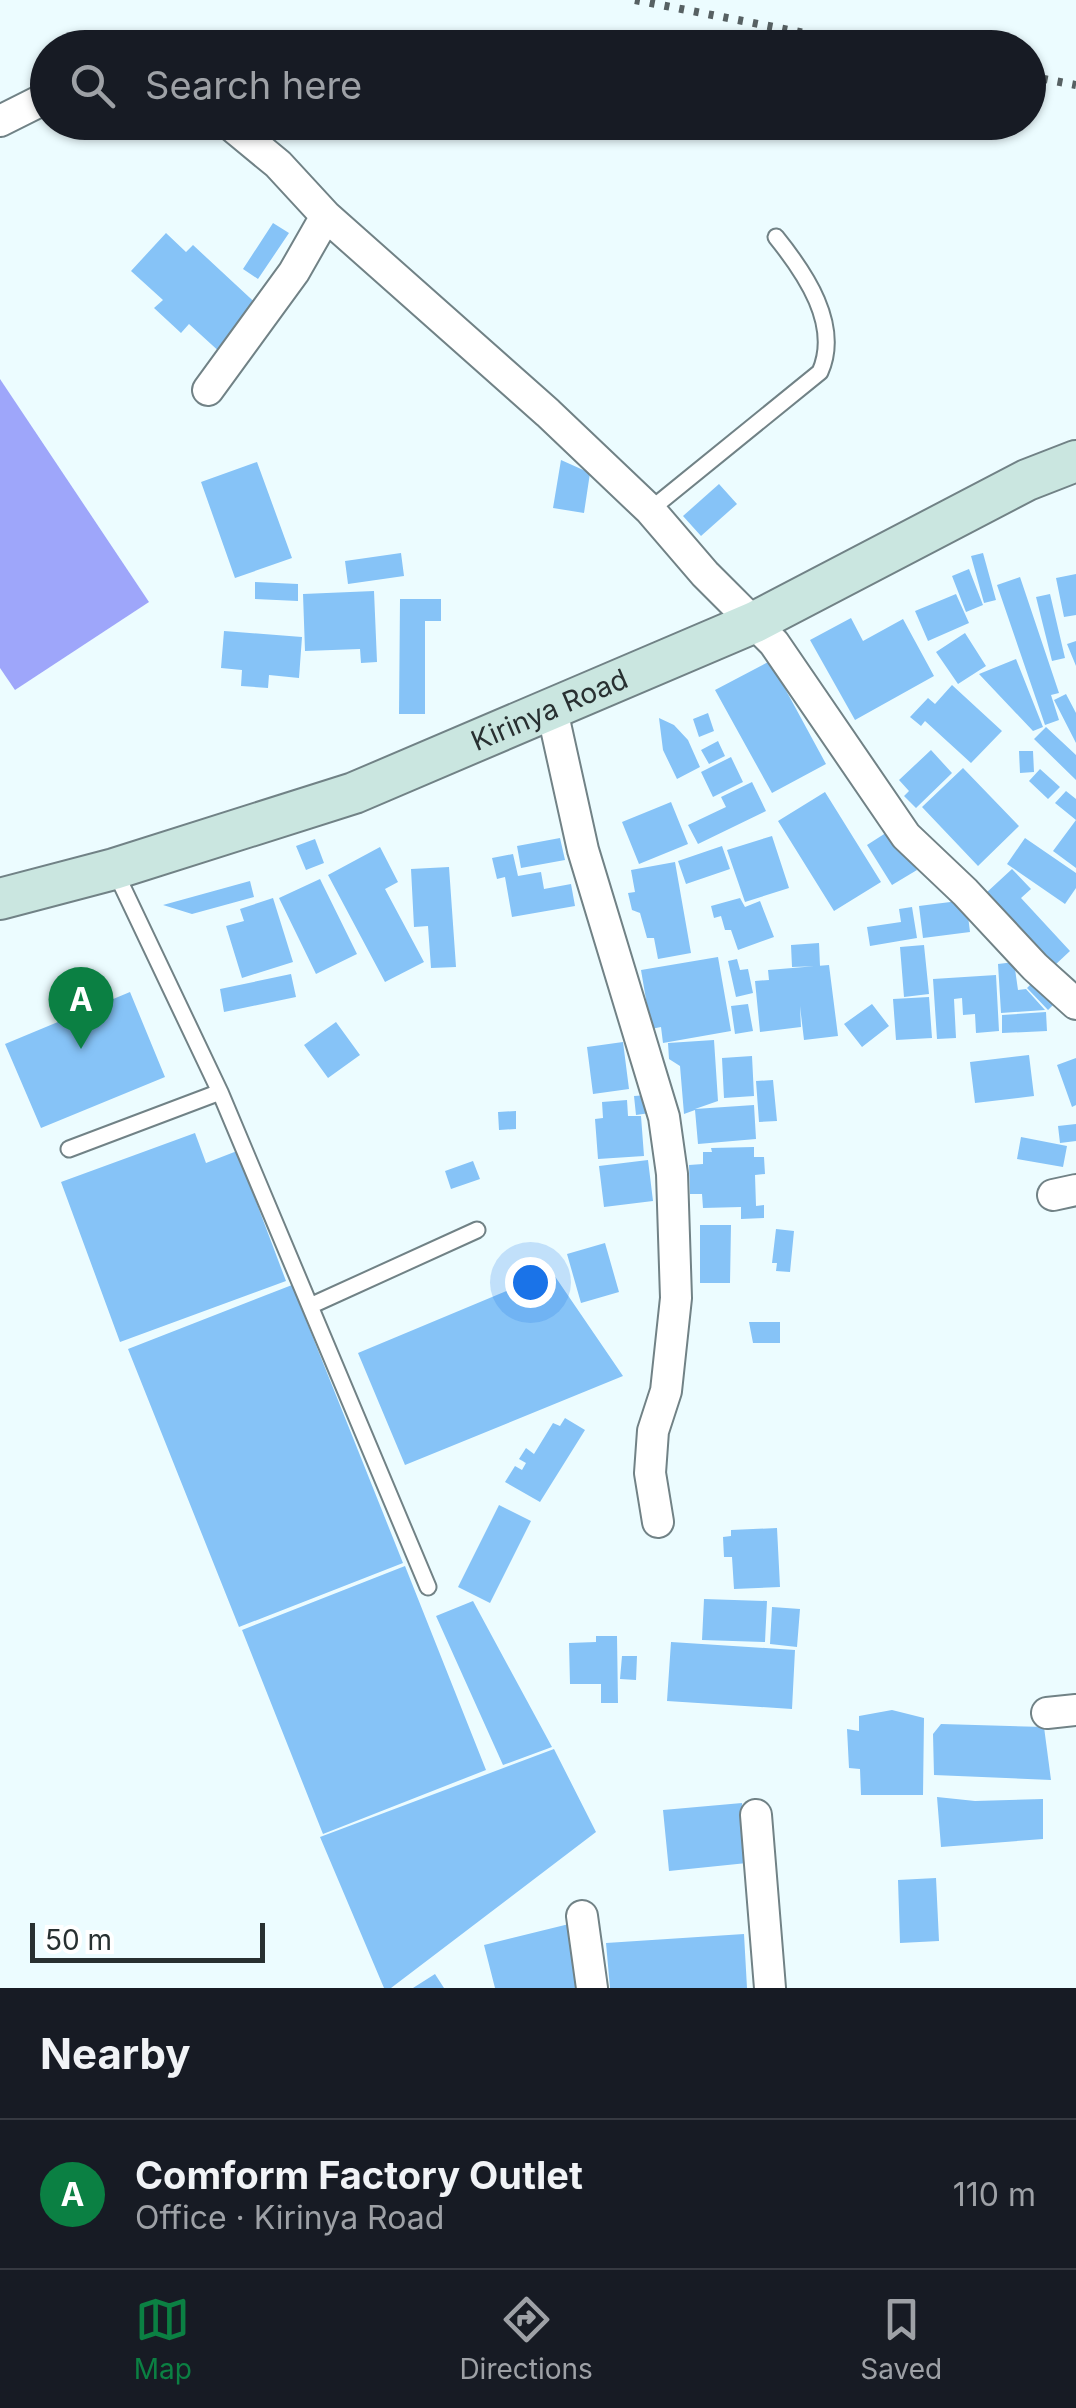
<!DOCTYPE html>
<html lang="en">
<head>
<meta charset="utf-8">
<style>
	:root { --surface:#171b24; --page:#20242c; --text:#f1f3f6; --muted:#9ea1a6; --line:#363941; --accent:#0b8043 }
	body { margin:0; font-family:Inter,sans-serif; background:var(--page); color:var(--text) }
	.scale { position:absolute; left:30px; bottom:25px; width:235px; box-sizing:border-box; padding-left:10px; border:5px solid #283031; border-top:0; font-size:28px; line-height:35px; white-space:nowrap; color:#283031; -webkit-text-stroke:8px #fff; paint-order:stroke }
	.you { position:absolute; left:530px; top:1282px; width:35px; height:35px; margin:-25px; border:8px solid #fff; border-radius:50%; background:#1a73e8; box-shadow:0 0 0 15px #1a73e833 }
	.badge { display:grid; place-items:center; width:65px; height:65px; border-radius:50%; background:var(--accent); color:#fff; font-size:32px; font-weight:700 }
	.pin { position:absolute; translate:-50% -82px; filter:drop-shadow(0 2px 5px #0008) }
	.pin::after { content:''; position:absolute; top:52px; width:35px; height:30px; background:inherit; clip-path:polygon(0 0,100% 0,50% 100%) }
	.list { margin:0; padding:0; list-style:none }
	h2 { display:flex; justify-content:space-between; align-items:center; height:130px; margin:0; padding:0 40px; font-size:42px }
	h2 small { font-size:32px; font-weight:400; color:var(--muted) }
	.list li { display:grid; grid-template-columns:65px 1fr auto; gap:30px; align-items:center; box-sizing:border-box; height:150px; padding:0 40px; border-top:2px solid var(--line) }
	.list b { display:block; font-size:38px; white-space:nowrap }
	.list p { margin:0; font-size:32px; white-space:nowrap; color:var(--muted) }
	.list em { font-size:32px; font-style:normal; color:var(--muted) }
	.icon { flex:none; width:55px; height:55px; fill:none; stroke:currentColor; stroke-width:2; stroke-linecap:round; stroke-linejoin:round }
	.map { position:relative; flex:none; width:1076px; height:1988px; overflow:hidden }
	.search { position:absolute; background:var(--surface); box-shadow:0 2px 8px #0004; left:30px; right:30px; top:30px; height:110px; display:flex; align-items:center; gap:25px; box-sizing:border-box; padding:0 35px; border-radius:55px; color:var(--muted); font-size:38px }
	.sheet { height:280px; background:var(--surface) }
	nav { display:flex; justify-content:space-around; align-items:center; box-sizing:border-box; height:140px; border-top:2px solid var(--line); background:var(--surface); font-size:28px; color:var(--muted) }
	nav a { display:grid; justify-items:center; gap:5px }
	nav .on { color:var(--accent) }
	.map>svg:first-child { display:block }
	.water { fill:#9ea6fa }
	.building { fill:#86c3f7 }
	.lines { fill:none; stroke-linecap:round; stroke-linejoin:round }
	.lane-casing { stroke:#718286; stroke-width:19 }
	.street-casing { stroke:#718286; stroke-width:34 }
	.secondary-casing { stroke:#718286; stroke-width:44 }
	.lane { stroke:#fff; stroke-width:15 }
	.street { stroke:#fff; stroke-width:30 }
	.secondary { stroke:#cae6e0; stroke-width:40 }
	.rail { stroke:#576163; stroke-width:8; stroke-dasharray:5 10; stroke-linecap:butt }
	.labels { text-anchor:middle; stroke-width:8; stroke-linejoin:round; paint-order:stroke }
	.street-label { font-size:28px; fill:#283031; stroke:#fff }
</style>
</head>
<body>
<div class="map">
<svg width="1076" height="1988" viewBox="0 0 1076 1988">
	<rect width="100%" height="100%" fill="#ecfcff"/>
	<path class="water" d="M0,379L149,602L15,690L0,668Z"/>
	<path class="building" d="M273,223L289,233L258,279L243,269Z
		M166,233L186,252L193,245L264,311L223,355L189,324L181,333L154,308L163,300L131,271Z
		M561,460L590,473L584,513L553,508Z
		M257,462L292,558L235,578L201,482Z
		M719,484L737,504L701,536L683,516Z
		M401,553L404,576L348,584L345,561Z
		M983,553L996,600L984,603L971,556Z
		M969,569L983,605L966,612L952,576Z
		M1076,574V615L1064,617L1056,578Z
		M1020,577L1059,693L1051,695L1059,720L1045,725L997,585Z
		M255,582L298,584V601L255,599Z
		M374,591L377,662L361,663L360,649L305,651L303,594Z
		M956,594L969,623L928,641L915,611Z
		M1050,594L1065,658L1052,661L1036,597Z
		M400,599H441V621H425V714H399Z
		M851,618L863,641L903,619L934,676L855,720L810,640Z
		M224,631L302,637L299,678L269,675L268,688L241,686L242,670L221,668Z
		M965,633L986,666L958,684L936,652Z
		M1076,641V666L1067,644Z
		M1016,659L1043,727L1033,731L979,674Z
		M770,661L826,764L772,793L715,690Z
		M952,685L1002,731L971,763L925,721L921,726L910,717L928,698L935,704Z
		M1066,694L1076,713V743L1054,700Z
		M708,713L714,731L699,737L693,719Z
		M659,718L674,725L688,740L700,767L677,779L663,750Z
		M1046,727L1076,755V780L1034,739Z
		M718,741L725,756L709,764L701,750Z
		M931,750L952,773L916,808L904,796L909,791L899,780Z
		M1019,751H1033L1034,772L1020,773Z
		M731,757L743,782L713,797L701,772Z
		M963,768L1019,826L978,866L922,807Z
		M1040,769L1060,787L1048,799L1029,781Z
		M752,782L766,811L698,844L688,825L726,807L721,797Z
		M1066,791L1076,799V868L1053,851L1076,820L1055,803Z
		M825,792L881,882L834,911L778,821Z
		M671,802L688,844L639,864L622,822Z
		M892,829L917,870L892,885L867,845Z
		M772,836L789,888L745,902L727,850Z
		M560,838L565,860L521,868L517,846Z
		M1025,838L1076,873V888L1065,904L1007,864Z
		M315,839L324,863L306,870L296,846Z
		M722,846L730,869L686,884L678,861Z
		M380,847L398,882L385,889L424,962L385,982L328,875Z
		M513,854L518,876L541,872L544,889L571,884L575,906L512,917L505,877L497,879L492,858Z
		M675,862L691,953L658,959L654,938H647L640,913L632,910L628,893L635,892L631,870Z
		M449,867L456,967L431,968L428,926L414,927L411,869Z
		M1012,869L1031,889L1021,898L1070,951L1055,965L986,893Z
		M320,879L357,954L316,974L279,898Z
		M250,881L254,897L192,914L163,905Z
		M273,898L293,962L242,978L226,926L244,921L240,909Z
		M740,898L745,907L760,901L774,937L738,950L731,930H725L721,916L714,918L711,906Z
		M966,900L970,932L923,938L919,906Z
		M912,907L917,938L870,946L867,927L901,922L899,909Z
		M819,943L820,966L792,967L791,945Z
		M924,945L929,994L904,997L900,947Z
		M718,957L731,1031L663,1043L661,1027L651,1029L641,970Z
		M737,959L740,970L748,969L753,993L736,997L728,961Z
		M1014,962L1018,990L1026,989L1045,1010L1001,1013L998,964Z
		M829,965L838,1036L804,1040L800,1006L801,1027L760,1032L755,981L769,980L768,970Z
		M291,974L296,997L224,1012L220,989Z
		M996,975L999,1031L976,1033L975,1014L963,1015L962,998L954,999L956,1038L937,1039L933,979Z
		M1036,979L1057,1001L1048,1010L1027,988Z
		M130,992L165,1077L41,1128L5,1044Z
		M929,997L932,1038L896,1040L893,999Z
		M748,1004L753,1031L735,1034L731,1006Z
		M872,1004L889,1026L862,1047L844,1024Z
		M1046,1012L1047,1031L1002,1033V1015Z
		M336,1022L360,1055L328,1078L304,1045Z
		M714,1040L718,1101L695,1109L754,1105L756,1139L698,1144L695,1110L684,1114L680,1066L669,1059L668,1043Z
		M623,1042L629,1089L593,1094L587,1047Z
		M1029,1055L1034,1096L975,1103L970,1062Z
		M752,1056L754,1096L724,1098L722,1058Z
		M1076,1058V1105L1072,1107L1057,1065Z
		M773,1080L777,1121L759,1122L756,1081Z
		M648,1095L650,1113L636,1115L634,1096Z
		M627,1100L628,1116H641L644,1156L598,1159L595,1119L603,1118L602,1102Z
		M516,1111V1129L499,1130L498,1112Z
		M1076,1124V1141L1060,1143L1058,1126Z
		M195,1133L206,1163L237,1151L286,1281L120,1342L61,1182Z
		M1021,1137L1067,1146L1063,1167L1017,1159Z
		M754,1147V1157H764L765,1174L755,1175L756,1206L764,1205V1218L741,1219V1207L703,1208L702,1194H690L689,1165L703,1164V1152H712L711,1148Z
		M648,1160L653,1201L604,1207L599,1166Z
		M473,1161L480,1179L451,1189L445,1171Z
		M700,1225H731L730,1283H700Z
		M776,1229L794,1231L790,1272L776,1271L777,1263H772Z
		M605,1243L619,1292L581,1303L567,1254Z
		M552,1272L623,1376L405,1465L358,1353Z
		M292,1285L403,1563L239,1627L128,1349Z
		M749,1322H780V1343H753Z
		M565,1418L585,1430L540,1502L505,1482L515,1466L522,1470L526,1463L519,1459L526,1448L534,1454L553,1423L560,1426Z
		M499,1505L531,1521L490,1603L458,1587Z
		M777,1528L780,1587L734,1589L732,1557H724L723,1537L731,1536V1530Z
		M405,1566L486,1770L323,1834L242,1630Z
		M704,1599L767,1601L765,1642L702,1640Z
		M473,1601L552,1747L503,1765L436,1616Z
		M772,1607L800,1609L797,1647L770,1644Z
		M596,1636H617L618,1703H601V1684H570L569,1643L596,1642Z
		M671,1642L795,1650L792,1709L667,1701Z
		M622,1656H637L636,1680L620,1679Z
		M892,1710L924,1718L923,1795H861L860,1769L849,1768L847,1729L859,1731V1716Z
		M941,1724L1044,1727L1051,1780L934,1775L933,1734Z
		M554,1749L596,1832L391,1988H384L320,1837Z
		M937,1797L975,1801L1043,1799V1839L941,1847Z
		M742,1803L747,1863L669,1871L663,1810Z
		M936,1878L939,1941L900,1943L898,1880Z
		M569,1924L584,1988H495L484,1945Z
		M744,1934L747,1988H610L606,1943Z
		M435,1974L444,1988H413Z"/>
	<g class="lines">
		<g class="lane-casing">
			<path id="lane" d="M650,510L820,372C841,325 805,273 776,237
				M114,869L220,1092L428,1587
				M69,1149L220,1092
				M310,1306L477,1230"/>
		</g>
		<g class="street-casing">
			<path id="street" d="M0,121L48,97
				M227,122L278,164L326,216L548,413L650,510L705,574L774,643L906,836L965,892L1035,967L1076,1004
				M208,390L294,272L326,216
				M552,710L583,850L664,1117L672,1174L676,1298L666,1391L653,1431L650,1473L658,1522
				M1053,1195L1076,1190
				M1047,1713L1076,1710
				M756,1815L770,1988
				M582,1916L592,1988"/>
		</g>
		<g class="secondary-casing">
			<g id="secondary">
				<path id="s1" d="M0,899L114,869L354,793L755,622L1027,480L1076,461"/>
			</g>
		</g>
		<use href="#lane" class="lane"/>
		<use href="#street" class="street"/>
		<use href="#secondary" class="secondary"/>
		<path class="rail" d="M635,0L882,48
			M1028,76L1076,85"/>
	</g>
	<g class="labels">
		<g class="street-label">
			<text dy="10" stroke="none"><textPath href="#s1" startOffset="582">Kirinya Road</textPath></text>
		</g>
	</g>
</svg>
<div class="scale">50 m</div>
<div class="you"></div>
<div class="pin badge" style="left:81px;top:1049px">A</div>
<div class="search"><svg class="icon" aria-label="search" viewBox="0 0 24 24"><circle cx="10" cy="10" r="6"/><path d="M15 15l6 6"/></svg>Search here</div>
</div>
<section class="sheet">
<h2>Nearby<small></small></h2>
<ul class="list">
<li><span class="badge">A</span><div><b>Comform Factory Outlet</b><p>Office · Kirinya Road</p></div><em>110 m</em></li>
</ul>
</section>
<nav>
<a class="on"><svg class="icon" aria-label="map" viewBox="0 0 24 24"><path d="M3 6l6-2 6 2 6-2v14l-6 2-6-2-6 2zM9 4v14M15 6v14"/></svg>Map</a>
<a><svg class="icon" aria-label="directions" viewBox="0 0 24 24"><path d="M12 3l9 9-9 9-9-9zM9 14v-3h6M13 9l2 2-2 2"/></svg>Directions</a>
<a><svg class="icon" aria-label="saved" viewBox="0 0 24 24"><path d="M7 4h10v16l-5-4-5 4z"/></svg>Saved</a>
</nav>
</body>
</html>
